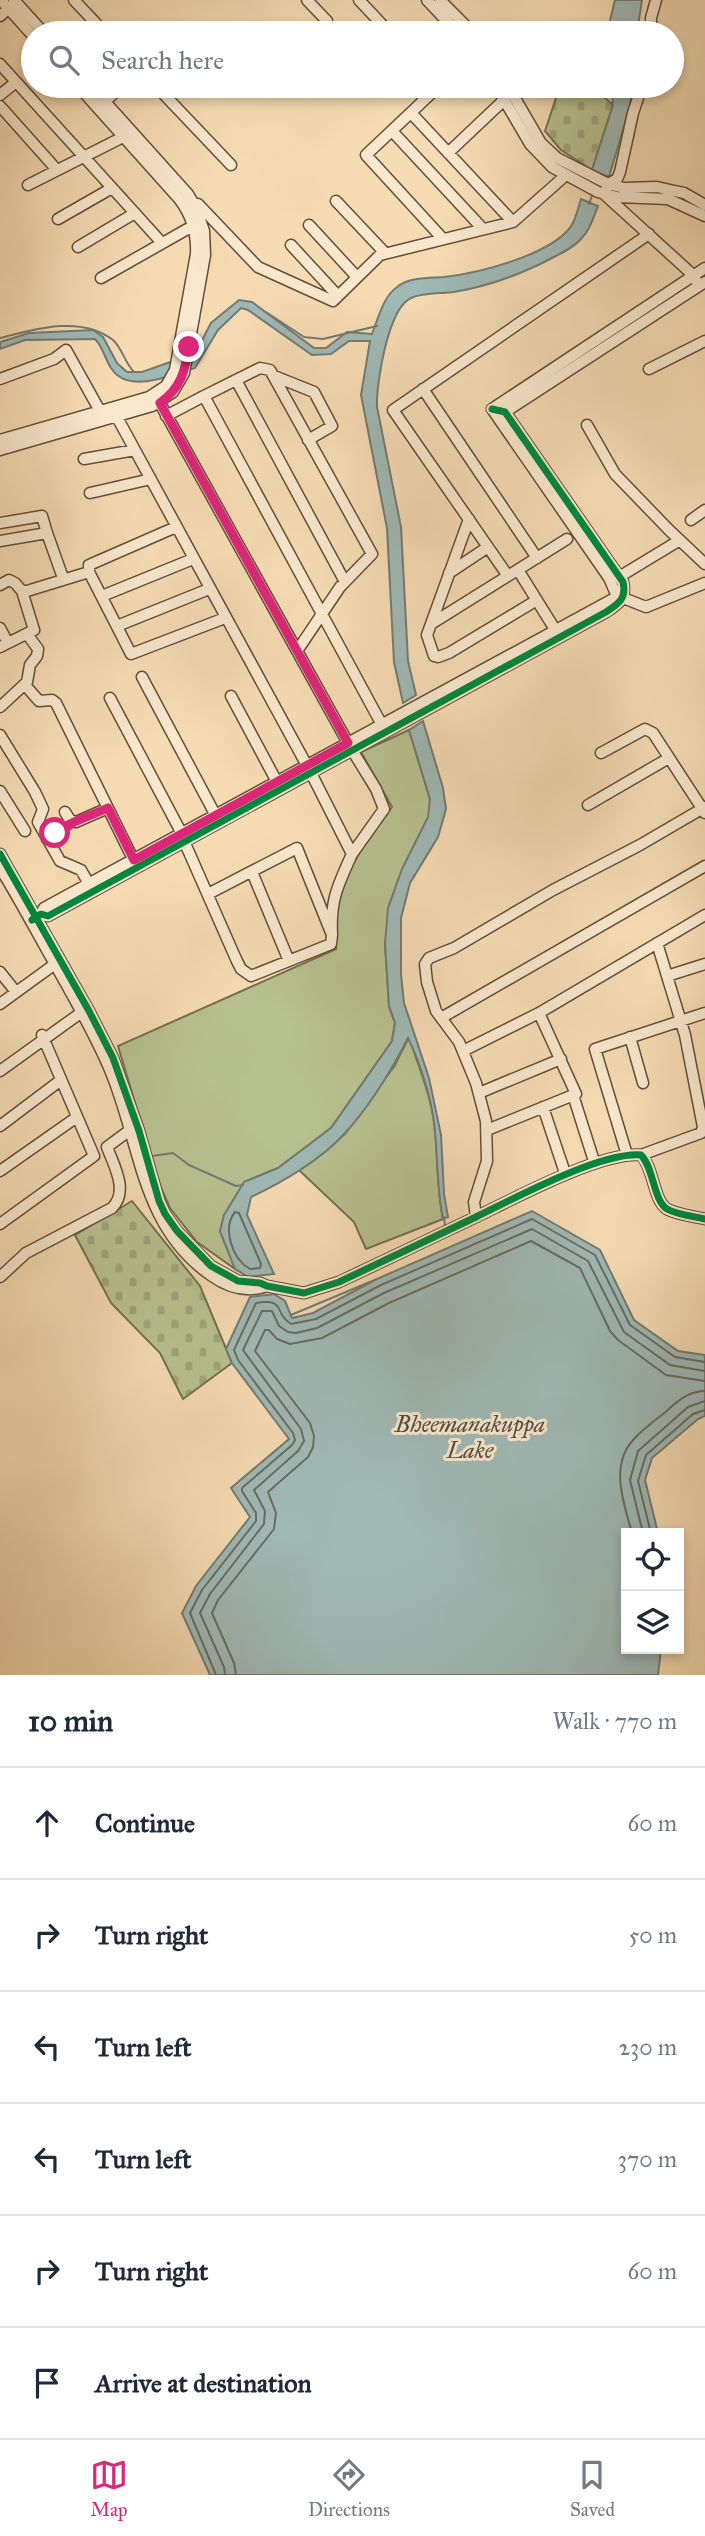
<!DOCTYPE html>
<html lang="en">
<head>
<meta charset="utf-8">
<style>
	:root { --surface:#fff; --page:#f6f6f7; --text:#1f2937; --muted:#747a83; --line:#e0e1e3; --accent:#db2777 }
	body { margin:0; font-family:"IM FELL Great Primer",serif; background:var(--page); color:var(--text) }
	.controls { position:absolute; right:21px; bottom:21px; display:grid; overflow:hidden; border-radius:0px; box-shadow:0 4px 10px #0003 }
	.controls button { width:63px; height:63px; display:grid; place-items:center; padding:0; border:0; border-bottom:2px solid var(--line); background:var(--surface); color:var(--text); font:35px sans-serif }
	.stop { position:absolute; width:21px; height:21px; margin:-16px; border:5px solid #db2777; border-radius:50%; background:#fff }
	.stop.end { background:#db2777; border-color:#fff; box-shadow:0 2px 7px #0008 }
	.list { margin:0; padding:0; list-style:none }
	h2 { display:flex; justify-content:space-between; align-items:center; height:91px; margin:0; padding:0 28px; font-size:30px }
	h2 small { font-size:23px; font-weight:400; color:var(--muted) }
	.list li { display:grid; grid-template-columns:46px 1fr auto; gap:21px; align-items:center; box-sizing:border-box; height:112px; padding:0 28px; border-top:2px solid var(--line) }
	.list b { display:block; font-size:26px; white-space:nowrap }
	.list em { font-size:23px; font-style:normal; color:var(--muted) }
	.icon { flex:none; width:38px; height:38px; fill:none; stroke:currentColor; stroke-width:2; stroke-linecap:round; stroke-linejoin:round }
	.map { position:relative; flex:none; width:705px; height:1675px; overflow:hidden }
	.search { position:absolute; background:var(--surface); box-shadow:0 4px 10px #0003; left:21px; right:21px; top:21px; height:77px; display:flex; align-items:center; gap:18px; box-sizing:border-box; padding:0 24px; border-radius:38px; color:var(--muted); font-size:26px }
	.sheet { height:763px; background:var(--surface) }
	nav { display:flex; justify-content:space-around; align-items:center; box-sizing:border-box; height:98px; border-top:2px solid var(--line); background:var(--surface); font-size:19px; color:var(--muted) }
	nav a { display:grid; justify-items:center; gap:4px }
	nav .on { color:var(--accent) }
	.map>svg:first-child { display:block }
	.green { fill:#b8c190; stroke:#747051; stroke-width:2 }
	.cemetery { fill:url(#cemetery-stones); stroke:#747051; stroke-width:2 }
	.water { fill:#9fb9b5; stroke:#737b74; stroke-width:2 }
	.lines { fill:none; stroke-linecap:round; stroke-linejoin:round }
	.shore { stroke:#686c64; stroke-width:2 }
	.stream { stroke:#737b74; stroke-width:2 }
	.minor-casing { stroke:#624e3a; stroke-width:13 }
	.minor { stroke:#f9e8ce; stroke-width:10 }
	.cycleway-casing { stroke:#f9e8ce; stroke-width:11 }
	.cycleway { stroke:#00873e; stroke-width:7 }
	.route { stroke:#db2777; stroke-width:9 }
	.labels { text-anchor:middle; stroke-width:6; stroke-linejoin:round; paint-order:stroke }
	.water-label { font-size:23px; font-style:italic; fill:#524d43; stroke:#f9e8ce }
</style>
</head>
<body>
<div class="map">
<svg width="705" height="1675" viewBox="0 0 705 1675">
	<defs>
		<pattern id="cemetery-stones" width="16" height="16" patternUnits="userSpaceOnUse" patternTransform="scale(1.75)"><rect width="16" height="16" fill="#b8c190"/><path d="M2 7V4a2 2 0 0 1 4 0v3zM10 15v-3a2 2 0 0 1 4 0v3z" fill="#9fa57b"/></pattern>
	</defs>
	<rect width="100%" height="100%" fill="#f6dbb3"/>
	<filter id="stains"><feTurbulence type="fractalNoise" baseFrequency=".00286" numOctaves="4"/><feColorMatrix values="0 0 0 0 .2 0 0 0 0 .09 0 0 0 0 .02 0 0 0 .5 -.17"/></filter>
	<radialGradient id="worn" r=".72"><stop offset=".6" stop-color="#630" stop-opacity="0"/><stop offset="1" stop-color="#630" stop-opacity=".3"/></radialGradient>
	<path class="green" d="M409,730L430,799L429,817L385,943L389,1006L395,1023L392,1041L331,1128L278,1168L244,1182L220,1231L235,1269L197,1242L170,1208L159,1183L118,1046L336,949C336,940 334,931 334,922C337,878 367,841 392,807L361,752Z
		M409,1037C419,1068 433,1100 435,1132C438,1161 437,1190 443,1219L366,1249L354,1222L299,1170L345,1134L395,1065Z"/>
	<path class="cemetery" d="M560,86H592L613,105L592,170L561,150L545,131Z
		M132,1201L200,1286L232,1363L183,1399L160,1353L111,1303L75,1235Z"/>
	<path class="water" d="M615,0H642L637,33H607Z
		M612,86H633L630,106L609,177L592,170L613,105Z
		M581,199L598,206C593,218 590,230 581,239C574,247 564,252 554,257C522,274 490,286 454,292C440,294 424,292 411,298C388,308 376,384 377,407L401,527L408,661L416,695L403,703L394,662L387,528L361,395L370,341H349L331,354L312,355L248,310L241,308L218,330L195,368C171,375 128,395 111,368C105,359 103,347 95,339L25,340L0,349V342L29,333L93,330L103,337L117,363L127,372H142L173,361L200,344L211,323L239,300L252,302L314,348H326L347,332L372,334C378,319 383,297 397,287C409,277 429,278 444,277C479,273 546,256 569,229C576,221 578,208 581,199Z
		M423,721L443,788L446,809L438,837L410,883L401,918V974L404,1003L429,1078L441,1135L444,1194L448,1217L443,1219C437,1190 438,1162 435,1132C433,1102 421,1065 408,1038C391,1071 371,1105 345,1133C322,1159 283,1182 251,1197L247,1215L274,1274L248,1277L235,1269L220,1231L224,1215L244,1182L278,1168L331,1128L392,1041L395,1023L389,1006L385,943L388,908L402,869L428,817L430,799L409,730Z
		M532,1211L600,1250L634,1320L678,1351L705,1355V1416L698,1419L652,1458L645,1480L658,1533H626V1649H661L658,1675H210L182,1613L196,1586L250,1517L231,1488L289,1439L232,1363L226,1349L250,1297L274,1294L285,1301L292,1318L313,1313L377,1279Z"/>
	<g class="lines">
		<path class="shore" d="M235,1212L239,1213L261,1264L260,1268L250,1269C232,1259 222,1228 235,1212Z
			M632,1533C624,1504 609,1465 634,1439C642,1430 653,1422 663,1414C676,1403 687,1391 705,1391
			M643,1533L630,1480L638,1451L688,1407L705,1401
			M651,1533L638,1481L646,1455L693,1414L705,1410
			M216,1675L190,1613L202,1590L256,1521V1513L242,1491V1488L292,1445L295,1440L293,1433L238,1360L234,1350L256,1303C287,1298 273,1313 291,1324L316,1319L381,1285L532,1219L595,1255L630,1325L675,1357L705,1362
			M225,1675L224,1667L200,1613L210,1594L264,1524L265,1511L254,1490L298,1451L304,1441L301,1429L243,1350L262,1311H272L279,1326L288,1332L296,1333L317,1328L384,1293L532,1229L588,1261L624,1332L670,1365L705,1371
			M236,1675L234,1663L212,1613L218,1600L274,1529L276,1513L268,1492L308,1457L313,1447L314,1436L310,1423L255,1351L265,1330H269L277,1339L290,1344L322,1338L389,1303L531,1241L580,1268L610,1331L618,1340L666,1375L705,1381"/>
		<path class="stream" d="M589,204L593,193
			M266,312L304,337L323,339L377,326
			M0,338C35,329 81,315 113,340C122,348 125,363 134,372
			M152,1156L173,1153L189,1165L236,1186L243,1185
			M444,1217L445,1226
			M291,1315L377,1279"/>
		<g class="minor-casing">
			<path id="minor" d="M1,0L33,36
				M14,0L44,33
				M74,0L105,33
				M307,0L327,21
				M359,0L390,33
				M427,0L458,33
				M440,0L473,33
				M0,16L13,5
				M651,33V18L656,0
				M0,64L162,243
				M156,86L231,165
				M439,86L366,155L443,239
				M496,86L530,144L552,167L598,192L617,197L668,199L705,216
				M508,86L541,143L557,158L608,184L624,188L657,187L670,190L684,193L705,205
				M642,86L633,113L620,172L617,179L608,184L604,194L693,275L699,286
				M0,95L16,82
				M101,105L122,86
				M0,106L57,170
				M411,113L513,222
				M392,131L483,229
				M448,153L504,100
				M28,185L129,134
				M336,201L385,253
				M198,204L258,267L333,301L380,255L513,222L566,175
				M58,219L112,188
				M309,225L357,277
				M291,245L338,296
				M78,247L135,213
				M101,278L198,223
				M649,369L705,341
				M274,376L314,392L332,426L308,440
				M0,379L54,359L66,350L100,411
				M236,380L345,582
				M423,389L537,558
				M204,396L260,368L270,370L372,554L340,587L297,651
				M157,398L348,743
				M112,408L311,773L352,854C338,885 330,900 332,935
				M492,409L705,268
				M505,412L705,282
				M166,416L204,396L382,725
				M587,425L615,474L669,530L705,564
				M0,440L149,397L166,386L175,370L196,254C197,233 192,216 180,200L78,86
				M0,450L152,406L173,392L184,373L205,255L204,231L196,208L188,194L91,86
				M84,459L135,450
				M90,493L151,479
				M469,519L427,635L434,656L438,657L449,653L537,600
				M691,520L705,510
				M0,523L42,516L47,533
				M0,541L47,533L63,578
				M518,570L556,631
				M89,572L131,654L225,618
				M449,573L488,547
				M508,576L393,410L649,234
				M619,577L680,540
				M0,585L9,580L15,583L22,591H27L89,572V565L176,527
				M102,596L193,559
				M618,596L646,607L705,583
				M431,624L567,539
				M117,626L209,589
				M0,628L8,643
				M0,647L34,630L22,591
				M142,677L216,816
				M25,685L39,701L52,700L56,703L135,863
				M231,696L277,782
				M110,698L182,834
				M0,707L27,682L30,665L37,656L38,649L27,634
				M0,735L35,792L43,809L38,822L60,861L81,870L89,884
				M601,753L645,729L653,733L705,813
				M0,791L25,831
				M588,805L669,758
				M65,812L70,820L76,822L108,808
				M47,839L72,821
				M184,841L236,959L241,969L251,976L331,944L332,935L297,848L208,894
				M0,854L89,1011L113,1058L139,1131L159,1201L165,1214L177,1231L211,1266L238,1281L260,1283L267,1286L304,1293L339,1282C385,1260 430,1239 476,1217C515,1198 600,1152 641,1155C654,1168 653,1200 667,1209C678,1215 693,1216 705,1219
				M352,854L384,809L376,789L352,750
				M0,868C20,900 37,933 56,966C75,1000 95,1034 110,1070C141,1143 140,1227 212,1276C229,1288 247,1293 267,1286
				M252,872L289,961
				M41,914L48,916L606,612C618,604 627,599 623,582L505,412L492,409
				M37,917L41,914L44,908L615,598L616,594L609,578L492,409
				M0,972L16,992
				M667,976L705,964
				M0,1004L55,964
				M441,1018L705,866
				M630,1037L643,1083
				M463,1051L539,1013L705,915
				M0,1071L82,1012
				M479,1093L561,1059
				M573,1095L593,1158
				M543,1107L564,1170
				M0,1126L61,1080
				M487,1130L576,1094L539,1013
				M627,1155L595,1049L705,1013
				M641,1155L701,1133L703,1127L685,1035L657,943
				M0,1171L77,1117
				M476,1217L474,1202L487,1161L486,1121L476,1083L459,1042L436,1011L427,982L425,964L429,958L454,948L553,890L640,845L705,807
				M0,1224L94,1156L42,1035
				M0,1277L26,1253L112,1208C129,1191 114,1166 107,1147L130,1130"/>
		</g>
		<use href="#minor" class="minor"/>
		<g class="cycleway-casing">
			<path id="cycleway" d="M0,854L89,1011L113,1058L139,1131L159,1201L165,1214L177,1231L211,1266L238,1281L260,1283L267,1286L304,1293L339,1282C385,1260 430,1239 476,1217C515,1198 600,1152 641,1155C654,1168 653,1200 667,1209C678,1215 693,1216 705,1219
				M32,920L41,914L48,916L606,612C618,604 627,599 623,582L505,412L492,409"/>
		</g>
		<use href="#cycleway" class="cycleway"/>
	</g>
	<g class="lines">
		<path class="route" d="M55,833C71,821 90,816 108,808L134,860L348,743L160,403C181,388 185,371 189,347"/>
	</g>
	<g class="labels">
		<g class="water-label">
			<text x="470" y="1432">Bheemanakuppa<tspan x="470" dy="26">Lake</tspan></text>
		</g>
	</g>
	<rect width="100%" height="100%" filter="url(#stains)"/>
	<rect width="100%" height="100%" fill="url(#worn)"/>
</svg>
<div class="controls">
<button><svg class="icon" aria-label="locate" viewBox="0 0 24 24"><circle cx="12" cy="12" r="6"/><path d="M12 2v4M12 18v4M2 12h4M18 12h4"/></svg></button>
<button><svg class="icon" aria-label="layers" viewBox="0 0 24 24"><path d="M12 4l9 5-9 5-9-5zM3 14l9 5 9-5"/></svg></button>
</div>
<div class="stop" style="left:55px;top:833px"></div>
<div class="stop end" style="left:189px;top:347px"></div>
<div class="search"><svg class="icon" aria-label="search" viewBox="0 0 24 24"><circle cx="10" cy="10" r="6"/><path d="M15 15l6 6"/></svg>Search here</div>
</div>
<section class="sheet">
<h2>10 min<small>Walk · 770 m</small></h2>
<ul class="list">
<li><svg class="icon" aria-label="ahead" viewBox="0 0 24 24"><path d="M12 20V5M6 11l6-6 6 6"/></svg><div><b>Continue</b></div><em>60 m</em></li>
<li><svg class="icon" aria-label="right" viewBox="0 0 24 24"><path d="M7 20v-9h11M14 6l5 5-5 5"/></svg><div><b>Turn right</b></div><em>50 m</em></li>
<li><svg class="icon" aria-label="left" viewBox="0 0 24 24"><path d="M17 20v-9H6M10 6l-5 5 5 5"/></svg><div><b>Turn left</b></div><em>230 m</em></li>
<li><svg class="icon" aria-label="left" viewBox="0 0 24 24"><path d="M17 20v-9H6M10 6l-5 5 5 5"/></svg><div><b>Turn left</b></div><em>370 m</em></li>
<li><svg class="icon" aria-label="right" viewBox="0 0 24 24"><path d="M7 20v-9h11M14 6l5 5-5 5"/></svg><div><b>Turn right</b></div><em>60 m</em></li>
<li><svg class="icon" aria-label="arrive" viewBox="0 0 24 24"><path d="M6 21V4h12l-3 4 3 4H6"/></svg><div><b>Arrive at destination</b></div></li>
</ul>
</section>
<nav>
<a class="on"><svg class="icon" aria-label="map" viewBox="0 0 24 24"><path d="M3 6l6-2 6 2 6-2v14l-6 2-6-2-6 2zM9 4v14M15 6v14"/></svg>Map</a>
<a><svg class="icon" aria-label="directions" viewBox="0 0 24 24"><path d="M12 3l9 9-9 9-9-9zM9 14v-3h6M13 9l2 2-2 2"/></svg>Directions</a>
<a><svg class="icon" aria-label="saved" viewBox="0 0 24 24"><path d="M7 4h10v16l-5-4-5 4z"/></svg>Saved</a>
</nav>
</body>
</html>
